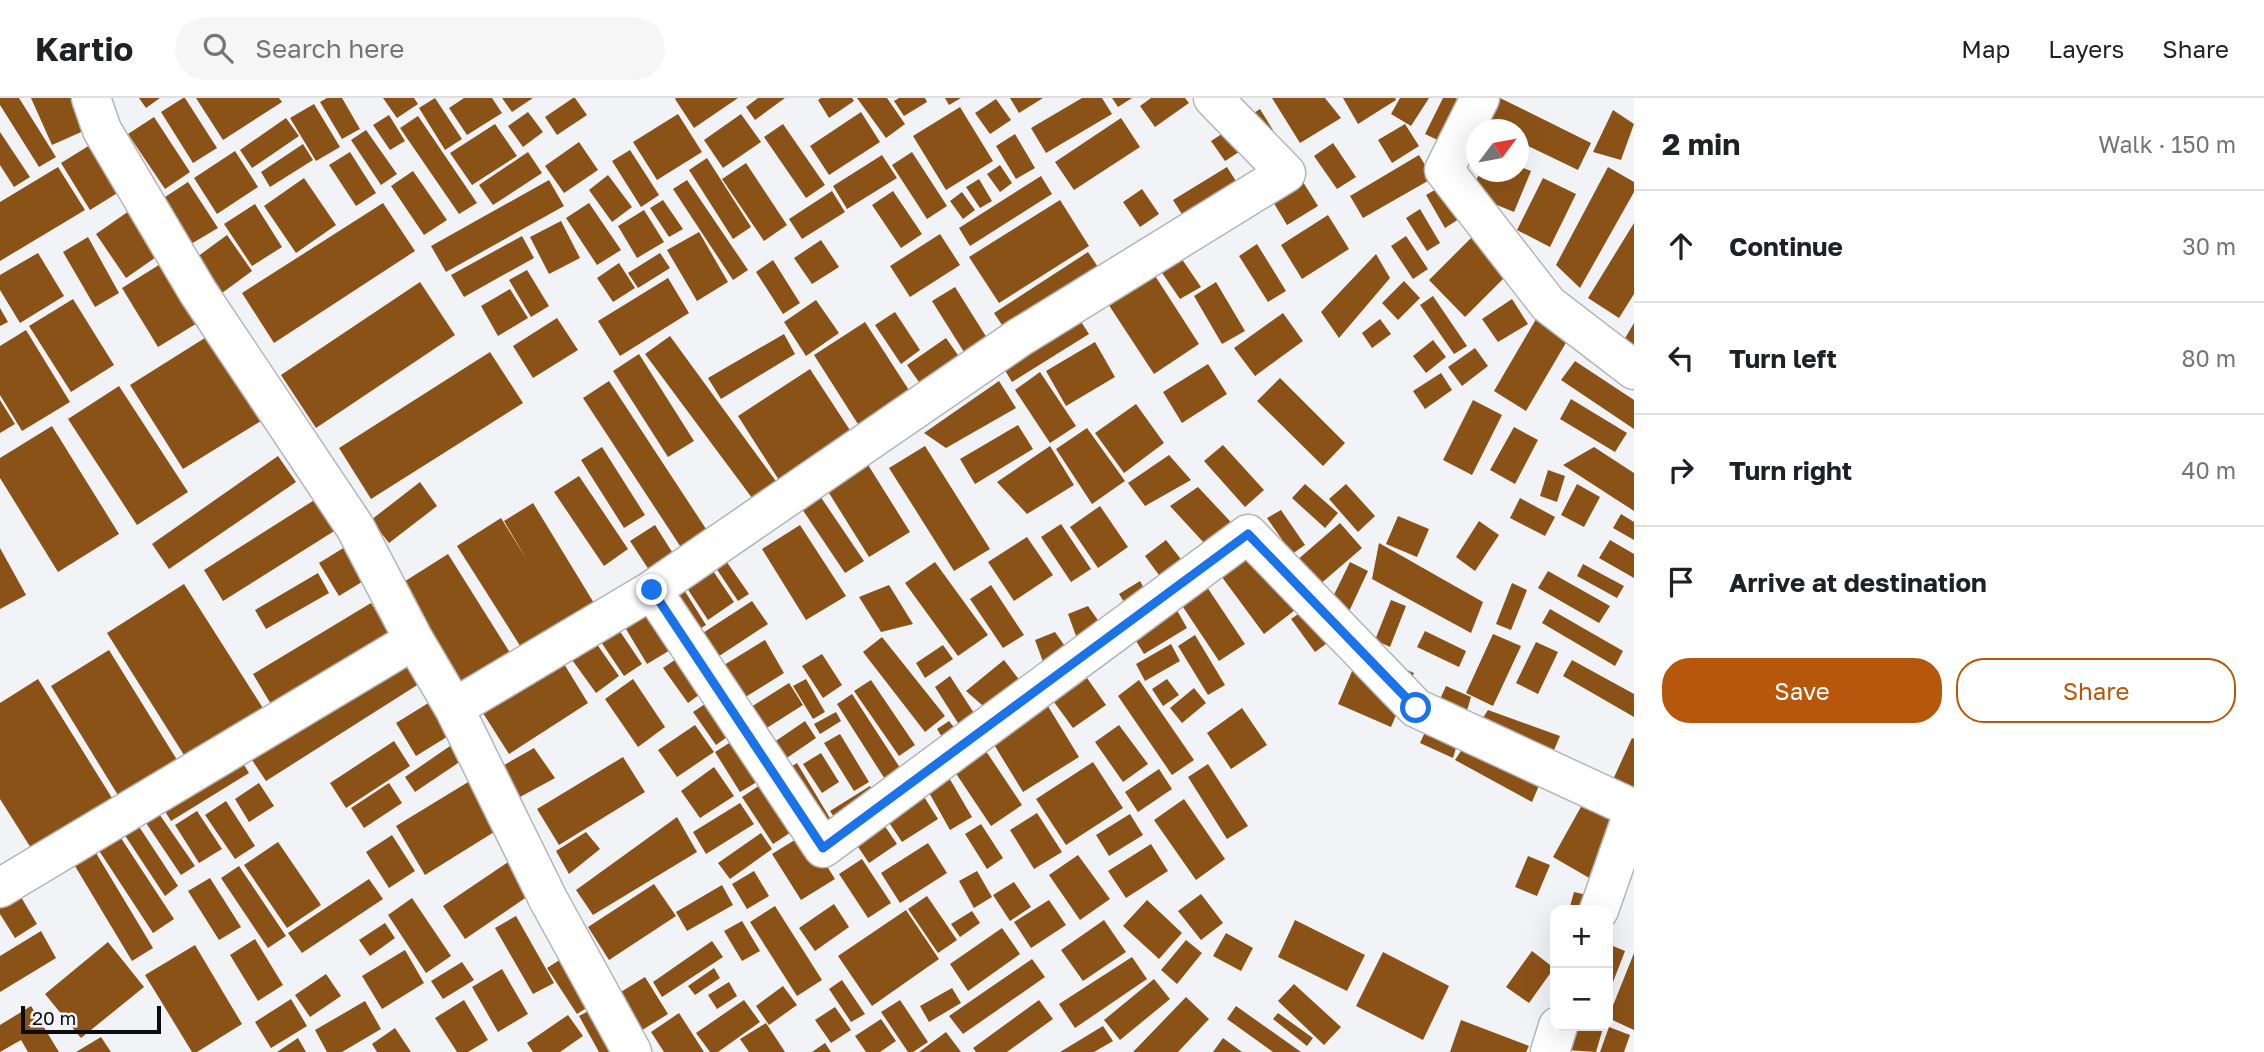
<!DOCTYPE html>
<html lang="en">
<head>
<meta charset="utf-8">
<style>
	:root { --surface:#fff; --page:#f6f6f6; --text:#202124; --muted:#757577; --line:#e0e0e0; --accent:#b6570c }
	body { margin:0; font-family:"Golos Text",sans-serif; background:var(--page); color:var(--text) }
	.controls { position:absolute; right:21px; bottom:21px; display:grid; overflow:hidden; border-radius:14px; box-shadow:0 7px 28px #0002 }
	.controls button { width:63px; height:63px; display:grid; place-items:center; padding:0; border:0; border-bottom:2px solid var(--line); background:var(--surface); color:var(--text); font:35px sans-serif }
	.compass { position:absolute; left:1466px; top:21px; width:63px; height:63px; border-radius:50%; background:var(--surface); box-shadow:0 7px 28px #0002; rotate:58deg }
	.scale { position:absolute; left:21px; bottom:18px; width:140px; box-sizing:border-box; padding-left:7px; border:4px solid #0b0c0d; border-top:0; font-size:19px; line-height:24px; white-space:nowrap; color:#0b0c0d; -webkit-text-stroke:5px #f2f3f6; paint-order:stroke }
	.stop { position:absolute; width:21px; height:21px; margin:-16px; border:5px solid #1a73e8; border-radius:50%; background:#fff }
	.stop.end { background:#1a73e8; border-color:#fff; box-shadow:0 2px 7px #0008 }
	.list { margin:0; padding:0; list-style:none }
	h2 { display:flex; justify-content:space-between; align-items:center; height:91px; margin:0; padding:0 28px; font-size:30px }
	h2 small { font-size:23px; font-weight:400; color:var(--muted) }
	.list li { display:grid; grid-template-columns:46px 1fr auto; gap:21px; align-items:center; box-sizing:border-box; height:112px; padding:0 28px; border-top:2px solid var(--line) }
	.list b { display:block; font-size:26px; white-space:nowrap }
	.list em { font-size:23px; font-style:normal; color:var(--muted) }
	.actions { display:flex; gap:14px; padding:21px 28px }
	.actions a { flex:1; padding:16px 0; border:2px solid var(--accent); border-radius:28px; text-align:center; font-size:24px; color:var(--accent) }
	.actions .main { background:var(--accent); color:#fff }
	.icon { flex:none; width:38px; height:38px; fill:none; stroke:currentColor; stroke-width:2; stroke-linecap:round; stroke-linejoin:round }
	.map { position:relative; flex:none; width:1634px; height:954px; overflow:hidden }
	header { display:flex; align-items:center; gap:42px; box-sizing:border-box; height:98px; padding:0 35px; background:var(--surface); border-bottom:2px solid var(--line) }
	header strong { font-size:33px }
	nav { display:flex; gap:38px; margin-inline-start:auto; font-size:24px }
	.search { width:490px; height:63px; background:var(--page); display:flex; align-items:center; gap:18px; box-sizing:border-box; padding:0 24px; border-radius:38px; color:var(--muted); font-size:26px }
	main { display:flex }
	aside { flex:1; background:var(--surface) }
	.map>svg:first-child { display:block }
	.building { fill:#8b5217 }
	.lines { fill:none; stroke-linecap:round; stroke-linejoin:round }
	.minor-casing { stroke:#b4b5b8; stroke-width:41 }
	.minor { stroke:#fff; stroke-width:38 }
	.route { stroke:#1a73e8; stroke-width:9 }
</style>
</head>
<body>
<header>
<strong>Kartio</strong>
<div class="search"><svg class="icon" aria-label="search" viewBox="0 0 24 24"><circle cx="10" cy="10" r="6"/><path d="M15 15l6 6"/></svg>Search here</div>
<nav><a>Map</a><a>Layers</a><a>Share</a></nav>
</header>
<main>
<div class="map">
<svg width="1634" height="954" viewBox="0 0 1634 954">
	<rect width="100%" height="100%" fill="#f2f3f6"/>
	<path class="building" d="M0,0H19L56,59L39,69L0,7Z
		M31,0H75L88,31L52,47Z
		M139,0H160L146,10Z
		M183,0H185L217,50L193,65L161,14Z
		M196,0H279L282,4L223,42Z
		M327,0H342L360,31L342,41L320,4Z
		M383,0H414L418,6L397,20Z
		M435,0L462,41L445,52L419,10Z
		M464,0H492L502,15L467,37L449,10Z
		M502,0H533L512,14Z
		M573,0H575L587,17L557,37L545,19Z
		M676,0H738L694,30L675,1Z
		M758,0H785L755,22L746,9Z
		M821,0H852L854,3L829,20L818,2Z
		M857,0H887L905,26L886,40Z
		M899,0H925L927,4L904,18L894,3Z
		M945,0H961L949,7Z
		M1010,0H1043L1019,15Z
		M1082,0H1102L1112,16L1046,55L1031,30Z
		M1112,0H1132L1118,9Z
		M1151,0H1185L1189,5L1155,29L1140,8Z
		M1272,0H1325L1341,20L1300,45Z
		M1343,0H1395L1396,2L1358,26Z
		M1400,0H1429L1411,28L1391,16Z
		M1443,0H1455L1469,7L1450,48L1425,36Z
		M1495,0H1500L1591,45L1578,72L1518,43V32H1495L1483,25Z
		M996,1L1011,22L990,36L975,15Z
		M314,6L340,49L316,63L290,20Z
		M960,9L993,63L946,92L913,38Z
		M1260,11L1273,32L1225,63L1211,43Z
		M1613,12L1634,26L1621,62L1593,54Z
		M528,14L543,34L523,49L508,28Z
		M861,14L880,44L829,77L810,48Z
		M678,16L702,54L657,82L633,44Z
		M741,16L761,44L723,70L704,42Z
		M389,17L405,43L390,52L373,27Z
		M418,18L477,105L459,116L400,30Z
		M154,19L190,74L165,91L128,36Z
		M286,20L299,38L252,70L240,52Z
		M1121,20L1140,49L1074,92L1055,64Z
		M495,26L517,58L472,87L450,55Z
		M783,26L825,87L806,100L764,39Z
		M1405,26L1419,48L1392,65L1378,42Z
		M366,32L397,76L381,87L351,42Z
		M0,34L30,79L14,89L0,67Z
		M1015,36L1035,70L1016,81L996,48Z
		M579,44L598,72L564,95L545,68Z
		M1333,45L1356,79L1337,91L1314,58Z
		M303,46L313,62L270,89L261,74Z
		M90,47L119,94L90,112L61,65Z
		M630,52L659,97L641,109L612,63Z
		M235,53L258,89L217,116L194,80Z
		M350,54L376,95L356,108L329,67Z
		M528,54L542,75L493,107L479,87Z
		M912,54L947,108L927,121L892,67Z
		M882,57L897,80L847,111L833,88Z
		M1419,57L1433,80L1363,120L1350,98Z
		M707,60L751,129L733,141L689,72Z
		M746,65L787,127L764,143L722,81Z
		M1000,67L1012,85L1000,94L987,76Z
		M1293,68L1318,108L1287,127L1263,87Z
		M1518,68L1531,73L1514,114L1470,96L1480,74H1518Z
		M58,69L85,112L0,163V104Z
		M1227,69L1239,88L1185,121L1173,102Z
		M1608,69L1634,84V94L1580,190L1556,167Z
		M413,73L447,122L424,137L391,88Z
		M608,77L632,109L612,124L589,92Z
		M1041,78L1052,96L970,148L959,130Z
		M304,80L336,127L296,155L264,108Z
		M1543,80L1576,96L1550,149L1517,132Z
		M979,81L992,103L980,110L966,89Z
		M549,82L564,108L446,174L431,148Z
		M687,82L748,172L733,182L673,91Z
		M188,84L218,130L191,146L162,101Z
		M1447,85L1465,117L1445,130L1426,97Z
		M1142,91L1159,116L1140,129L1123,104Z
		M832,93L845,114L802,141L789,121Z
		M893,93L922,136L901,150L872,107Z
		M962,94L975,112L963,121L950,103Z
		M663,102L683,131L669,139L650,110Z
		M1060,102L1089,148L999,205L969,159Z
		M383,105L415,153L274,245L242,195Z
		M589,105L621,152L597,167L566,120Z
		M255,106L282,149L252,168L224,126Z
		M1420,111L1440,145L1427,153L1406,120Z
		M644,112L664,144L637,160L618,128Z
		M129,113L159,157L126,180L96,136Z
		M1328,117L1349,151L1302,181L1281,147Z
		M561,123L580,160L549,176L530,139Z
		M1634,125V196L1619,220L1588,200Z
		M699,134L728,184L697,203L667,152Z
		M940,136L960,167L910,199L890,168Z
		M227,137L252,173L222,195L197,159Z
		M522,138L534,160L464,199L451,177Z
		M1406,138L1428,171L1413,181L1391,148Z
		M1473,138L1509,175L1465,219L1429,182Z
		M88,139L119,195L95,209L63,154Z
		M821,142L839,169L812,186L794,160Z
		M1257,146L1286,193L1268,204L1239,158Z
		M1088,154L1102,175L1008,236L994,215Z
		M1177,154L1201,189L1180,201L1158,169Z
		M38,155L64,198L20,225L0,192V177Z
		M660,155L670,170L638,190L628,175Z
		M1141,156L1199,246L1154,276L1095,186Z
		M1376,156L1390,180L1339,240L1321,214Z
		M773,162L800,205L783,216L756,174Z
		M162,165L199,224L158,249L122,190Z
		M619,165L635,190L613,204L597,180Z
		M527,172L549,208L531,219L509,182Z
		M668,180L689,215L620,258L598,223Z
		M1404,183L1420,200L1398,222L1382,205Z
		M420,184L455,237L316,330L281,277Z
		M1216,184L1245,233L1222,246L1194,198Z
		M955,189L992,248L969,262L932,203Z
		M510,191L528,220L498,238L481,208Z
		M1433,198L1467,248L1454,256L1420,207Z
		M1549,199L1581,219L1526,313L1494,293Z
		M73,201L114,267L71,294L29,228Z
		M1512,201L1528,226L1498,244L1482,221Z
		M816,202L839,235L806,258L784,224Z
		M0,210L8,224L0,228Z
		M895,214L920,252L901,266L875,227Z
		M1283,215L1303,243L1255,278L1234,250Z
		M1076,216L1089,236L1012,284L1000,264Z
		M557,220L578,252L533,280L513,248Z
		M1380,221L1391,236L1372,250L1362,235Z
		M865,224L914,300L863,334L814,257Z
		M1634,225V248L1624,242Z
		M26,232L70,304L22,333L0,297V248Z
		M784,236L795,256L721,301L708,280Z
		M208,238L261,323L183,371L130,287Z
		M670,238L781,390L758,408L645,256Z
		M946,240L965,267L926,294L907,267Z
		M1433,242L1446,259L1426,275L1413,258Z
		M1095,244L1115,279L1066,308L1046,273Z
		M1475,250L1488,268L1462,288L1448,269Z
		M490,254L523,305L371,401L339,350Z
		M639,256L694,343L668,359L613,273Z
		M1575,263L1634,302V331L1561,282Z
		M1208,266L1227,296L1182,325L1163,294Z
		M810,271L857,343L784,390L738,318Z
		M1040,274L1076,328L1050,345L1015,292Z
		M1441,275L1452,292L1425,311L1413,293Z
		M1280,280L1345,345L1323,368L1257,303Z
		M609,283L710,437L684,454L583,300Z
		M999,283L1016,310L946,350L924,335Z
		M119,288L188,394L137,427L68,321Z
		M1571,301L1627,335L1615,354L1560,321Z
		M0,302L15,326L0,335Z
		M1473,302L1502,317L1472,377L1443,362Z
		M1136,306L1164,345L1124,375L1095,335Z
		M1018,327L1033,351L975,386L960,361Z
		M52,328L119,436L58,474L0,380V360Z
		M1514,329L1538,342L1515,386L1490,372Z
		M1087,330L1125,383L1092,406L1056,351Z
		M1223,347L1264,392L1245,409L1204,363Z
		M925,348L990,451L954,473L889,370Z
		M1050,348L1074,387L1027,416L997,384Z
		M602,349L645,417L624,430L581,362Z
		M1594,349L1634,375V413L1563,367Z
		M1169,357L1191,382L1145,408L1128,385Z
		M278,358L296,384L169,471L152,446Z
		M865,362L910,434L869,459L824,387Z
		M1548,372L1565,378L1557,404L1540,398Z
		M579,378L628,451L604,468L554,394Z
		M420,384L437,408L389,445L371,422Z
		M1305,386L1338,415L1325,430L1292,400Z
		M1346,386L1375,418L1358,434L1329,401Z
		M1577,386L1600,399L1584,429L1561,417Z
		M1198,389L1242,436L1217,459L1170,408Z
		M327,394L347,425L223,503L204,472Z
		M818,395L864,463L845,475L800,408Z
		M1520,400L1555,419L1545,438L1510,420Z
		M533,405L597,510L524,554L457,448L501,420L527,462L504,423Z
		M1100,408L1128,449L1098,470L1070,429Z
		M1281,412L1305,447L1292,456L1267,420Z
		M1621,416L1634,424V442L1613,430Z
		M1398,418L1429,431L1417,459L1386,446Z
		M1479,423L1499,437L1475,473L1456,459Z
		M1340,425L1362,450L1318,488L1296,463Z
		M1061,426L1091,471L1071,484L1041,439Z
		M655,427L679,465L655,481L630,443Z
		M800,427L846,498L806,522L762,451Z
		M1027,439L1053,477L1014,503L988,464Z
		M1166,442L1187,469L1164,484L1145,458Z
		M1610,442L1634,456V480L1599,460Z
		M1253,445L1299,509L1264,536L1216,471Z
		M1379,445L1483,504L1471,535L1372,481Z
		M345,449L365,482L339,498L319,465Z
		M0,450L26,497L0,511Z
		M448,456L514,561L465,592L399,487Z
		M724,460L749,496L738,503L714,467Z
		M935,464L988,537L958,558L905,485Z
		M1350,464L1368,473L1345,522L1326,513Z
		M1583,466L1624,488L1617,500L1577,478Z
		M709,467L734,504L708,522L683,484Z
		M1548,473L1610,508L1599,525L1538,490Z
		M318,475L329,495L266,531L255,512Z
		M1140,483L1151,503L1131,515L1119,496Z
		M1512,485L1527,492L1511,532L1496,526Z
		M184,486L266,615L189,665L107,535Z
		M681,487L706,527L687,539L661,498Z
		M889,487L913,526L881,534L859,499Z
		M991,487L1024,537L1003,550L970,501Z
		M1207,489L1245,546L1219,563L1181,506Z
		M649,502L677,548L647,566L620,521Z
		M1391,502L1406,508L1390,549L1375,542Z
		M752,503L768,526L707,566L692,542Z
		M371,505L396,546L278,618L253,576Z
		M1174,507L1187,530L1144,556L1130,533Z
		M1088,508L1102,528L1079,546L1068,516Z
		M1310,508L1334,540L1315,554L1291,521Z
		M1550,511L1623,553L1615,568L1542,525Z
		M617,529L642,566L624,578L599,541Z
		M1425,533L1466,553L1459,569L1417,549Z
		M1055,534L1069,554L1046,572L1035,542Z
		M1493,536L1521,548L1493,608L1466,595Z
		M1195,537L1225,587L1208,597L1178,548Z
		M882,539L945,618L925,634L863,554Z
		M594,542L619,578L596,595L570,559Z
		M765,542L784,575L731,608L711,575Z
		M1536,544L1558,554L1538,596L1516,585Z
		M1171,546L1180,563L1145,583L1136,566Z
		M943,547L953,561L925,580L916,565Z
		M109,552L182,670L124,707L51,588Z
		M1361,552L1414,575L1391,629L1338,606Z
		M822,556L842,587L823,600L802,568Z
		M682,557L707,591L688,605L663,570Z
		M407,560L422,584L266,683L250,659Z
		M561,561L588,605L509,656L481,612Z
		M1004,562L1024,588L990,614L966,593Z
		M1572,562L1634,596V619L1563,578Z
		M950,578L981,626L965,636L935,589Z
		M1087,580L1106,607L1073,630L1054,604Z
		M38,581L117,708L36,758L0,701V605Z
		M633,581L665,629L638,649L605,601Z
		M806,581L825,614L813,621L793,588Z
		M1167,581L1179,597L1163,608L1152,591Z
		M871,582L915,647L899,658L854,593Z
		M1139,582L1194,662L1172,677L1118,598Z
		M789,585L803,607L754,638L740,616Z
		M1446,588L1471,599L1453,660L1420,645Z
		M1194,590L1206,605L1182,625L1170,610Z
		M852,596L906,679L890,689L837,606Z
		M711,602L734,634L716,647L693,614Z
		M430,604L450,637L416,658L396,625Z
		M1046,605L1079,659L1023,694L990,640Z
		M1242,610L1267,647L1231,671L1207,635Z
		M1488,612L1560,638L1532,704L1455,662Z
		M836,614L841,623L820,636L814,626Z
		M805,623L816,640L775,668L764,651Z
		M949,623L964,642L950,652L937,631Z
		M695,627L714,654L677,679L658,652Z
		M1119,627L1148,666L1123,684L1095,644Z
		M840,636L869,684L854,693L824,645Z
		M742,637L767,678L740,694L715,654Z
		M1632,640L1634,641V693L1611,686Z
		M394,643L410,668L346,710L330,685Z
		M982,647L1022,707L991,728L951,668Z
		M450,648L461,663L415,694L405,679Z
		M534,650L555,680L505,707L485,678Z
		M236,654L249,675L171,723L158,702Z
		M821,655L839,684L822,695L803,666Z
		M623,659L645,694L559,747L537,711Z
		M1093,664L1123,710L1066,747L1036,701Z
		M797,665L837,732L781,675Z
		M1208,666L1248,728L1227,741L1188,679Z
		M714,669L734,698L700,720L681,693Z
		M1159,671L1172,691L1138,714L1125,694Z
		M478,678L507,726L425,777L396,728Z
		M948,678L972,719L950,732L927,691Z
		M771,680L802,727L773,746L742,699Z
		M259,685L274,708L249,724L235,701Z
		M389,685L402,705L364,730L351,710Z
		M870,688L880,703L840,728L830,713Z
		M921,694L938,721L902,744L884,717Z
		M1587,698L1625,720L1591,781L1553,759Z
		M1184,701L1225,761L1196,782L1154,722Z
		M226,703L255,748L235,761L205,717Z
		M740,705L754,726L706,756L693,734Z
		M153,707L195,768L181,777L140,716Z
		M197,713L222,751L199,765L175,727Z
		M1037,715L1062,754L1034,771L1010,732Z
		M1130,716L1143,737L1109,758L1096,737Z
		M677,719L697,754L593,817L576,792Z
		M880,721L897,746L869,765L852,740Z
		M981,726L1003,760L987,771L965,736Z
		M138,727L178,788L165,798L124,736Z
		M117,734L174,821L153,835L96,748Z
		M586,734L600,751L569,776L556,753Z
		M761,735L772,751L730,781L718,765Z
		M806,735L835,781L801,802L772,756Z
		M392,737L415,773L389,790L366,754Z
		M278,744L321,807L287,830L244,767Z
		M928,745L947,775L900,805L881,775Z
		M1151,746L1168,773L1126,800L1108,773Z
		M93,750L153,850L132,863L72,763Z
		M1078,757L1110,801L1080,822L1049,777Z
		M1528,758L1550,767L1537,798L1515,789Z
		M514,760L537,792L465,841L443,808Z
		M862,761L891,805L868,820L839,776Z
		M239,768L286,838L268,850L221,780Z
		M754,773L769,798L747,811L732,786Z
		M977,773L992,799L974,810L959,783Z
		M210,780L241,829L219,842L188,793Z
		M369,781L383,801L302,855L288,835Z
		M1014,784L1031,809L1010,823L993,797Z
		M654,786L676,818L609,862L588,829Z
		M722,787L733,807L687,833L676,814Z
		M15,789L37,826L15,840L0,816V797Z
		M1574,794L1596,799L1593,812H1569Z
		M1201,796L1223,825L1201,842L1178,813Z
		M927,798L957,842L938,855L908,811Z
		M412,800L451,858L426,875L388,817Z
		M1049,802L1066,827L1031,850L1014,824Z
		M1147,802L1182,835L1159,861L1123,828Z
		M834,806L849,829L815,853L799,830Z
		M775,808L822,882L797,898L750,824Z
		M906,812L939,861L872,908L838,858Z
		M972,813L980,825L960,839L951,826Z
		M516,818L554,885L533,896L495,830Z
		M1104,822L1126,854L1083,883L1061,852Z
		M1295,822L1365,857L1347,893L1278,859Z
		M742,823L760,853L742,863L724,833Z
		M385,825L395,840L370,858L359,842Z
		M1002,830L1020,856L968,893L950,866Z
		M41,833L56,860L0,894V858Z
		M1226,835L1253,850L1241,873L1213,858Z
		M255,841L283,887L258,903L230,857Z
		M1186,842L1202,855L1177,886L1161,872Z
		M712,843L723,859L662,899L653,884Z
		M108,844L144,889L81,940L45,896Z
		M1608,846L1625,853L1608,897Z
		M195,847L242,926L197,954H192L145,877Z
		M405,852L424,885L382,911L362,878Z
		M1532,853L1554,870L1529,905L1506,889Z
		M1383,854L1449,888L1423,942L1356,908Z
		M1634,855V932L1608,920Z
		M569,856L599,902L577,916L547,870Z
		M1132,859L1147,881L1075,930L1059,906Z
		M1032,861L1045,879L963,936L949,918Z
		M462,864L474,882L443,901L431,883Z
		M714,870L720,880L695,897L688,888Z
		M502,871L528,916L498,934L472,889Z
		M326,876L341,898L310,919L295,897Z
		M645,879L668,916L639,934L616,897Z
		M1154,881L1170,901L1120,942L1104,922Z
		M842,882L865,916L851,924L829,891Z
		M729,884L737,898L717,911L708,897Z
		M1294,886L1341,929L1324,947L1278,903Z
		M783,888L797,907L769,927L756,908Z
		M952,890L961,905L929,924L920,908Z
		M1186,899L1209,921L1178,954H1133Z
		M291,901L307,928L271,950L255,924Z
		M464,902L488,942L468,954H457L435,920Z
		M744,902L760,924L718,954H710L696,935Z
		M900,902L928,944L913,954H908L881,914Z
		M1039,902L1053,921L1007,954H976L973,950Z
		M365,903L381,931L342,954H327L315,932Z
		M31,908L59,954H28L21,942L0,954V927Z
		M1236,908L1301,954H1273L1227,921Z
		M596,909L619,949L610,954H599L579,918Z
		M835,909L851,932L831,945L815,922Z
		M679,915L704,954H664L651,934Z
		M1278,915L1313,940L1307,948L1273,921Z
		M568,917L583,938L560,954H533L527,945Z
		M881,921L896,943L880,954H866L855,938Z
		M1461,922L1529,948L1526,954H1450Z
		M766,925L785,954H749L740,941Z
		M1103,928L1113,943L1094,954H1060Z
		M1573,928L1603,930L1596,954L1566,952Z
		M1609,929L1630,937L1624,954H1600Z
		M395,930L411,954H377L372,946Z
		M946,934L961,954H919Z
		M101,939L111,954H76Z
		M298,940L306,954H277Z
		M1223,940L1242,954H1213Z
		M825,945L831,954H812Z"/>
	<g class="lines">
		<g class="minor-casing">
			<path id="minor" d="M91,0L102,32L198,194L355,429L414,542L454,610L548,801L632,954
				M1480,0L1444,72L1548,206L1634,272
				M652,492L823,750L1248,436L1416,610L1634,711
				M454,610L652,492L1020,239L1286,75L1213,0
				M0,790L414,542
				M1599,812L1634,712
				M1550,954L1558,928"/>
		</g>
		<use href="#minor" class="minor"/>
	</g>
	<g class="lines">
		<path class="route" d="M652,492L823,750L1248,436L1416,610"/>
	</g>
</svg>
<div class="controls">
<button>+</button>
<button>−</button>
</div>
<svg class="compass" viewBox="-18 -18 36 36"><path d="M0-13l5 13h-10z" fill="#e53935"/><path d="M0 13l5-13h-10z" fill="#757577"/></svg>
<div class="scale">20 m</div>
<div class="stop" style="left:1416px;top:610px"></div>
<div class="stop end" style="left:652px;top:492px"></div>
</div>
<aside>
<h2>2 min<small>Walk · 150 m</small></h2>
<ul class="list">
<li><svg class="icon" aria-label="ahead" viewBox="0 0 24 24"><path d="M12 20V5M6 11l6-6 6 6"/></svg><div><b>Continue</b></div><em>30 m</em></li>
<li><svg class="icon" aria-label="left" viewBox="0 0 24 24"><path d="M17 20v-9H6M10 6l-5 5 5 5"/></svg><div><b>Turn left</b></div><em>80 m</em></li>
<li><svg class="icon" aria-label="right" viewBox="0 0 24 24"><path d="M7 20v-9h11M14 6l5 5-5 5"/></svg><div><b>Turn right</b></div><em>40 m</em></li>
<li><svg class="icon" aria-label="arrive" viewBox="0 0 24 24"><path d="M6 21V4h12l-3 4 3 4H6"/></svg><div><b>Arrive at destination</b></div></li>
</ul>
<div class="actions"><a class="main">Save</a><a>Share</a></div>
</aside>
</main>
</body>
</html>
